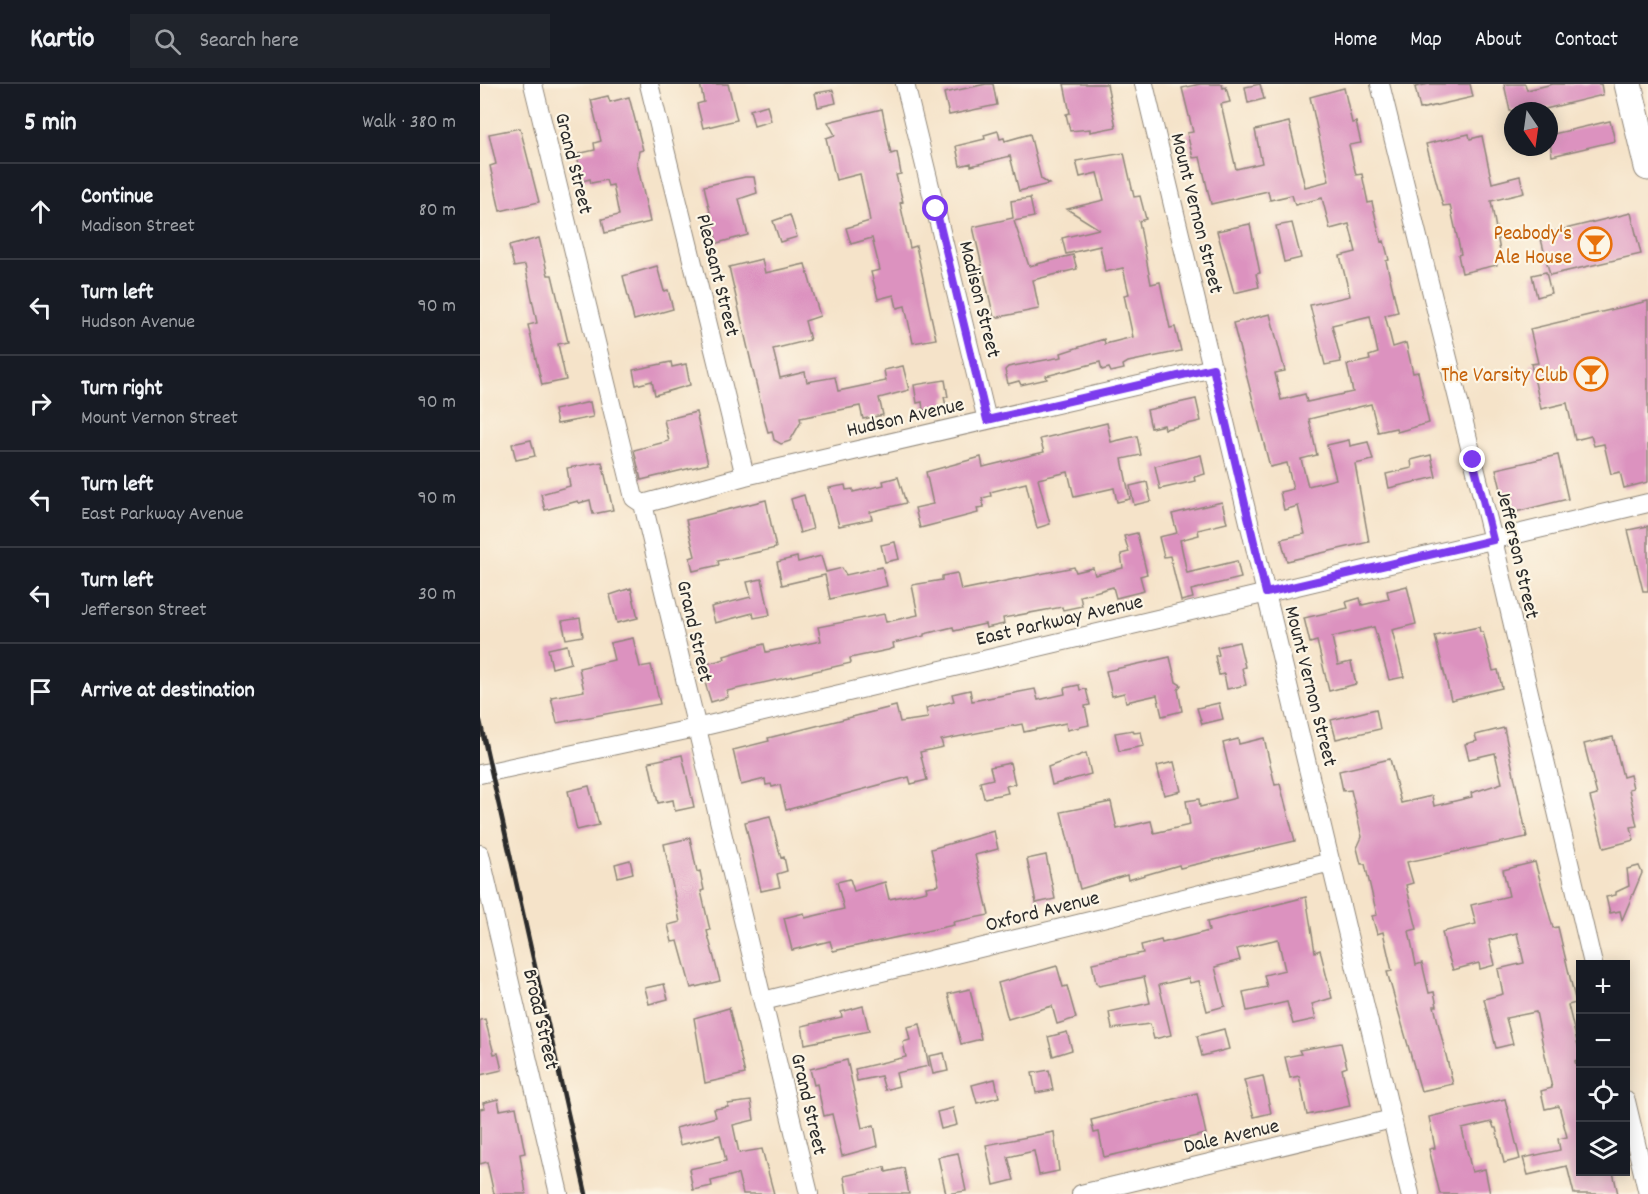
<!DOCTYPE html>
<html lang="en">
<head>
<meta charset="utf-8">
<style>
	:root { --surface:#171b24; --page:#20242c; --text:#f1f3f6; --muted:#9ea1a6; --line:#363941 }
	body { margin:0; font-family:Dekko,sans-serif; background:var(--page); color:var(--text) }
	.controls { position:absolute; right:18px; bottom:18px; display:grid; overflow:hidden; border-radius:0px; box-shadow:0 3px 15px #0003 }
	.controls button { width:54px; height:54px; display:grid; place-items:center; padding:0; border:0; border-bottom:2px solid var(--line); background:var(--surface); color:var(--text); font:30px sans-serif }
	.compass { position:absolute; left:1024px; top:18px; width:54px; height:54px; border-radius:50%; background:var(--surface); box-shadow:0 3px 15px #0003; rotate:167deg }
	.stop { position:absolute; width:18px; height:18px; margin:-14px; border:4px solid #7c3aed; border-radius:50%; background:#fff }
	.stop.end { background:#7c3aed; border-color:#fff; box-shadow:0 2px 6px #0008 }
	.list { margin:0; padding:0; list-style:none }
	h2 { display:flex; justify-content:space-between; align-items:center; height:78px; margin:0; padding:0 24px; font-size:26px }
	h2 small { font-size:20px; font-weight:400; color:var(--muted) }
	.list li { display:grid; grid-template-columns:39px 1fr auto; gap:18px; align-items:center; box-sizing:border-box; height:96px; padding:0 24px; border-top:2px solid var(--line) }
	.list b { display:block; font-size:22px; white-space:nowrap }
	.list p { margin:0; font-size:20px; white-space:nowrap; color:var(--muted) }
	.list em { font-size:20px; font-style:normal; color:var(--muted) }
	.icon { flex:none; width:33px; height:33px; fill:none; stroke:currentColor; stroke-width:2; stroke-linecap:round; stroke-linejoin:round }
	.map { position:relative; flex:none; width:1168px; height:1110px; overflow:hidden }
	header { display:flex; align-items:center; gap:36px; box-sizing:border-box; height:84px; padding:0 30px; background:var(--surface); border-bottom:2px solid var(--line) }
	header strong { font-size:28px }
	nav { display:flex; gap:33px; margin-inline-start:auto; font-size:21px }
	.search { width:420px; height:54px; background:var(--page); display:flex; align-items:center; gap:15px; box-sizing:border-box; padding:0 21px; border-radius:0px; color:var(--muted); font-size:22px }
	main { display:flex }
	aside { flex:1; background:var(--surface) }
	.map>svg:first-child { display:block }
	.building { fill:#dc92bf }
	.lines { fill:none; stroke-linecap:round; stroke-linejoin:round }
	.street-casing { stroke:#90877a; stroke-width:20 }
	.secondary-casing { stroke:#90877a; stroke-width:29 }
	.street { stroke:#fff; stroke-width:18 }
	.secondary { stroke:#fff; stroke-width:27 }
	.rail { stroke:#2b2b2b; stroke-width:4.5 }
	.route { stroke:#7c3aed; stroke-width:8 }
	.labels { text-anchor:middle; stroke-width:4.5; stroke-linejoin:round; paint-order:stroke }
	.street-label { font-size:21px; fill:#2b2b2b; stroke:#fcf5e5 }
	.food-label { font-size:21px; fill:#c56008; stroke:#fcf5e5; text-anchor:end }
</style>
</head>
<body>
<header>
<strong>Kartio</strong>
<div class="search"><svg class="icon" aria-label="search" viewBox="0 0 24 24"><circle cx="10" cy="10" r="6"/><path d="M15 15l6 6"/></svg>Search here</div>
<nav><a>Home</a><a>Map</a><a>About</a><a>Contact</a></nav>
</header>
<main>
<aside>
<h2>5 min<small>Walk · 380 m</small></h2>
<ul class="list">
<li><svg class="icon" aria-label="ahead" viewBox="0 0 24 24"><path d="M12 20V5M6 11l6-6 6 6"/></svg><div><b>Continue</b><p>Madison Street</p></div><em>80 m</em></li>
<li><svg class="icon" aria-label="left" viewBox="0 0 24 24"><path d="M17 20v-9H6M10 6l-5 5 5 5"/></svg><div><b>Turn left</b><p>Hudson Avenue</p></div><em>90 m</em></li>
<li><svg class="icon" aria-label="right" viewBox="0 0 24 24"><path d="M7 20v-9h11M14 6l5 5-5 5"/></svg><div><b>Turn right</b><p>Mount Vernon Street</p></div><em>90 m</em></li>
<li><svg class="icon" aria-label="left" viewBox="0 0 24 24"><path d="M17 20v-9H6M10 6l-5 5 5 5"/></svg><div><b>Turn left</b><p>East Parkway Avenue</p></div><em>90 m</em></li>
<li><svg class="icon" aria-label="left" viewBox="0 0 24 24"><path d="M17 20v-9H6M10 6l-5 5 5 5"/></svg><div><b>Turn left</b><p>Jefferson Street</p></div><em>30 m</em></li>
<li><svg class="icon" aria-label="arrive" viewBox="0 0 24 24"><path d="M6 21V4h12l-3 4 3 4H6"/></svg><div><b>Arrive at destination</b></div></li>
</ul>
</aside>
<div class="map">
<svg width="1168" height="1110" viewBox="0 0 1168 1110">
	<rect width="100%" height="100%" fill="#fcf5e5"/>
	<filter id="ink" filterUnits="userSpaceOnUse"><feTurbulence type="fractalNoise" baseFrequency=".0167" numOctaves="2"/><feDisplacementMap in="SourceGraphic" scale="12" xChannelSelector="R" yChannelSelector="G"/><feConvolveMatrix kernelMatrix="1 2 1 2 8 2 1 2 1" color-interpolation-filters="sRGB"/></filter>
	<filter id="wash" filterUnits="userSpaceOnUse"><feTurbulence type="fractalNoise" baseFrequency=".008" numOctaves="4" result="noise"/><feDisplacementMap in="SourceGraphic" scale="24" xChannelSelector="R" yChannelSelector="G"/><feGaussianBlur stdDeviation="1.35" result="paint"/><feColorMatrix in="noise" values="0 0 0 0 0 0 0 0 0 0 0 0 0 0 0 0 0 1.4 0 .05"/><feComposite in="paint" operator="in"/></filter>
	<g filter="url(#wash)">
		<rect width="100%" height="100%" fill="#f5e3c9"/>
		<g id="blocks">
			<path class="building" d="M220,0H248L257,36L223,44L217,20L224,18Z
				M506,0H513L517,21L469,31L464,9Z
				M584,0H627L636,43L610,48V45L590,47L586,30L590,29Z
				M720,0H742L743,4L746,3L750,18L741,20L756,85L782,79L775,46L809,38L825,103L849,97L830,13L864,4L872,39L876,38L881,59L869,61L876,91L882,90L888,119L892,118L901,158L904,157L909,176L906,177L918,228L905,231L913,263L926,259L933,289L938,288L949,339L917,348L916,344L898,348L891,320L829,335L837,371L821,375L828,402L856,395L847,361L869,356L870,362L888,358L893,376L875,380L889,458L807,477L801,455L825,450L818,422L804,426L800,408L813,405L807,379L790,383L753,239L790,230L805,287L795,289L801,316L825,310L827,318L873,308L867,281L890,276L889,272L898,269L890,232L852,241L861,278L845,281L830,221L870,212L860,172L876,168L869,140L850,145L842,114L815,121L812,111L790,116L788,107L731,120L720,73L713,74L707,49L713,48L702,4Z
				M780,0L784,15L768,19L765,3Z
				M949,0H990L993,13L940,25L935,3Z
				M1024,0H1045L1047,6L1073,0H1121L1123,11L1057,27H1030Z
				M353,6L356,19L338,23L335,9Z
				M128,12L130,18L149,13L163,66L159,67L157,79L170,138L125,149L122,135L139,131L133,101L128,102L126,96L111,99L110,95L102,97L97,70L115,66L114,59L121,57L111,16Z
				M287,21L291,37L274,42L270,26Z
				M402,25L411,70L417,68L421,90L416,91L423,118L420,119L430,164L436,162L456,255L433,259L425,222L417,224L414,211L398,215L391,188L400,186L392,154L371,160L366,144L390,137L388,126L380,90L356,96L346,54L355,51L348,38Z
				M1130,37L1135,57L1072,72L1069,51Z
				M40,44L59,118L20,127L10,82L16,80L9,50Z
				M518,47L520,55L524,54L525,57L550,50L561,95L569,100L539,107L530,72L491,82V79L480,82L476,62L505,55L504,51Z
				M989,50L990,55L1002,52L1012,99L1040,92L1044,109L1011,117L1021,173L1016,174L1017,181L982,189L978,171L981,170L970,121L963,122L946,60Z
				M644,69L654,113L660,112L666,135L659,137L671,200L680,198L690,244L695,243L701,267L648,278L643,281L644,285L631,288L629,284L622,286L620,278L566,292L567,295L541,301L539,297L528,300L525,286L528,283L582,273L581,269L624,255L625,260L653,253L644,211L649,210L643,184L625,188L620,162L586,170L582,154L619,145L587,125L624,116L617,89L600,93L596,77Z
				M265,93H274L277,109L259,115L268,151L237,159L224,102Z
				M550,114L554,133L534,137L549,182L593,171L597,185L553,196L559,225L514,234L493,143L533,134L531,117Z
				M1151,129L1161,170L1070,191L1060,151Z
				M310,131L317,153L300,158L293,137Z
				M812,139L821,174L804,178L796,142Z
				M770,140L780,189L776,190L779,203L754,209L737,147Z
				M59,154L68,191H72L88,258L78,260L86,296L62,301L48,241L57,239L45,181L34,183L29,162Z
				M282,175L285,189L325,180L340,232L325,237L330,256L293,265L300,294L325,288L327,298L355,293L358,307L406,297L404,286L423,282L429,306L399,314L403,331L383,335L380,322L320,334L321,338L310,357L301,360L294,356L292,347L288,348L284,334L249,183Z
				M177,182L184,207L188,206L193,225L154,236L143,192Z
				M1066,188L1071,209L1057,213L1052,191Z
				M1168,217V398L1144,404L1140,388L1131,390L1124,360L1114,362L1111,352L1095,356L1087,319L1061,325L1051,280L1058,279L1050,245Z
				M191,278L192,283L206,280L210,301L175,311L172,297L156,301L153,286Z
				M465,296L468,313H464L466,322L443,326L442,318L437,319L434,301Z
				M716,315L721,337L685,345L684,341L671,344L667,326Z
				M110,318L113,333L77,340L74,326Z
				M216,328L228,380L161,396L154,366L189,357L184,336Z
				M627,339L631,358L657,352L661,371L642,375L650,415L637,418L634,404L594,413L588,388L558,395L570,440L557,444L546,399L510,408L511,412L502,414L504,423L497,424L498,429L440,444L435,424L453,420L446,388L501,373L503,383L564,368L560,355Z
				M51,356L55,372L36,376L32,360Z
				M721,371L725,390L714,393L715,397L680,405L675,382Z
				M951,371L956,393L909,404L906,390L932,384L931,376Z
				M1078,371L1088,415L1027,430L1016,385Z
				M122,378L133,426L113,430L110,416L99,419L98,417L65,426L61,410L90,402L87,384Z
				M418,393L426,419L390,428L392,435L359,442L349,404L365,401L366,406L373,405V408L404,401L403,397Z
				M667,398L671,417L654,421L650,402Z
				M324,411L333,445L320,449L311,415Z
				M286,416L296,464L238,477L239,481L213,487L210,474L215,472L206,436Z
				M742,418L747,439L718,446L719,451L700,456L707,489L757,477L761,494L711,506L713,514L701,517L690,472L684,473L679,453L697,449L692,430Z
				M1168,442V507H1163L1148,446Z
				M657,449L667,490L660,492L664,507L636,514L633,503L600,512L602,522L583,526L582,523L523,534L524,540L506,544L505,540L474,547L473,543L444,550V552L413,559L414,564L408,566L370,574L371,579L247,607L248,613L231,618L220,582L245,575L244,572L284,560L286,568L341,557L338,543L404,530L406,538L438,531L432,501L462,496V492L477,489L481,506L594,483L596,488L613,484L615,491L643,484L641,470L649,468L644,452Z
				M415,458L419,475L405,478L401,461Z
				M341,472L346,488L362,484L366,491L402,483L407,502L350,515L345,491L302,501L297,478L317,473L318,478Z
				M282,495L290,531L274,534L273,529L235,539L231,523L271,513L267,498Z
				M927,502L936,540L912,546L924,593L909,596L894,543L852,553L858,581L871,578L876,600L849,607L837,557L830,559L824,534L868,524L866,518L880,514L882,521L909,515L907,507Z
				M151,504L158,534L137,539L130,511Z
				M100,534L103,552L86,555L82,537Z
				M999,543L1000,548H1003L1013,587L1018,586L1022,604L971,616L955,552Z
				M153,554L160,583L171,581L180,620L77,639L71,613L104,607L99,584L134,576L130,559Z
				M759,558L765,583L762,584L766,601L747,605L744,590L739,591L735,572L739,571L737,563Z
				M87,561L91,579L72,584L68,565Z
				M690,573L696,598L701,601L698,606L702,627L682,632L677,611L646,618L644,609L632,612L626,587Z
				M599,601L600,606L606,605L610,621L605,622L609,641L587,646L586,639L544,648L542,640L461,656L463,663L440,668L447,696L431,700L429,693L306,726L300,701L292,703L291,700L286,701L285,695L261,701L253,666L289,657L288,654L416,622L420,638L448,634L446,624L474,617L472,610L490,606L492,617L555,605L558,616L585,610L584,604Z
				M739,619L743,635L722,640L717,624Z
				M896,625L900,645L856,655L851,636Z
				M1024,644L1047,753L927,778L933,799L926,801L937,845L929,847L936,881L942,879L949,909L954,908L957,922H954L973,1000L941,1007L912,905L907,888L912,887L903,848L897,850L892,832L897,831L885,780H881L877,764L882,753L871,706L863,707L859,687L910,675L921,719L952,712L954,722L992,713L991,709L1022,699L1015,669L989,675L985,660L997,657L995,651Z
				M653,646L654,649L661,648L664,662L639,667L635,649Z
				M1133,653L1143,693L1150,691L1153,704L1149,705L1157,742L1151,743L1154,756L1124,764L1110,713L1117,711L1104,660Z
				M784,654L795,701L800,700L815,757L700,784L699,781L648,796L647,791L600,805L581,728L631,718L637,745L671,737L674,749L710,741L706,717L719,715L720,723L756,714L743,659L758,655L759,660Z
				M606,669L611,690L572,701L568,683Z
				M202,671L214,723L195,727L193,716L178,719L169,678Z
				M694,678L701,707L684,711L677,682Z
				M530,679L535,700L526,702L528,709L504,714L500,698L513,695L510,683Z
				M109,702L119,741L97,746L88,707Z
				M290,732L301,774L304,773L307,787L297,790L300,803L281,807L265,738Z
				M514,747L518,765L495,771L509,831L473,838L474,841L353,867L350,857L312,866L304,834L324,829L325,834L364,825L357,798L370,795L374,807L405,798L409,815L447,807L446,803L459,801L451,765Z
				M210,754L217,788L220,787L224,806L221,807L230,846L227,847L240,897L211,904L198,857L192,858L188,841L200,838L184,760Z
				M566,771L575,815L556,819L547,775Z
				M150,776L153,789L138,793L135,780Z
				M1055,778L1073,844L1078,843L1096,919L1088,921L1101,974L1095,977L1101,1000V1088H1133L1138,1110H1094L1087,1082L1048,1091L1043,1074L1080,1066L1078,1055L1087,1053L1079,1022L1065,1025L1061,1007L1072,1004L1056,928L1026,934L1033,960L1016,964L1004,915L1023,910L1018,885L1044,879L1037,849L1009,856L1015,881L1000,885L999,879L973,886L966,865L962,848L996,840L991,821L1029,812L1023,786Z
				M1159,782L1162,789L1142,836L1140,827L1130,829L1126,813L1136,811V808L1149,802L1147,785Z
				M826,813L835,868L840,866L852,914L832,920L836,935L813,940L807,918L767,927L763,908L787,903L784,891L805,886L798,855L757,865L760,876L735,883L745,922L727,927L719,897L710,899L708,894L679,901L691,951L674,955L670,940L632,945L629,928L670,919L664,893L619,902L616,899L612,879L663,869L661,861L681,856L682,859L729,847L727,838Z
				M577,882L583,903L587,902L596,934L577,940L572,922L528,935L518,899Z
				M184,900L188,915L169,920L165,904Z
				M490,905L501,955L481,960L468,910Z
				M383,922L389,947L325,960L322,942L362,933L361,928Z
				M249,924L265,990L225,999L214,934Z
				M5,935L14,970L18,969L22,986L0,991V936Z
				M440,940L449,982L416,989L419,1002L405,1006L401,992L377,997L375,985L426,973L423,958L430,956L427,943Z
				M744,945L749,965L722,972L717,952Z
				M587,948L592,966L573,972L568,953Z
				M861,959L867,983L862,985L870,1022L827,1031L819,992L810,994L805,973L821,970L819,966Z
				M464,969L468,987L453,990L449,972Z
				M367,976L382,1044L394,1041L398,1062L362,1072L352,1030L344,1032L337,1000L334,1001L330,985Z
				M569,986L573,1006L556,1009L552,989Z
				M783,992L791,1029L774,1033L764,996Z
				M515,995L519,1013L497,1019L492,1001Z
				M717,1009L726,1050L624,1073L619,1048L614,1049L611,1036Z
				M18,1015L20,1026L36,1023L45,1069L40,1070L46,1110H14L7,1078L0,1080V1025L5,1024L3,1019Z
				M1025,1015L1040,1075L1024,1079L1016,1044H1014L1012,1038L982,1045L992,1088L1005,1085L1010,1110H960L949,1065L955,1064L949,1033Z
				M271,1017L274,1036L253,1041L259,1069L282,1065L294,1110H263L258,1090L231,1097L232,1102L213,1106L209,1085L246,1077L240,1051L200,1061L196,1044L236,1033L234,1025L248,1023V1020Z
				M473,1024L477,1041L461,1045L457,1028Z
				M574,1048L579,1087L559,1091L554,1067L528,1073L534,1096L514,1101L506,1061Z
				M478,1069L486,1107L466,1110L458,1073Z
				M405,1083L406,1088L424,1084L429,1110H367L364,1092Z"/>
		</g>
	</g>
	<g filter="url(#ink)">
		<use href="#blocks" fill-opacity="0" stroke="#90877a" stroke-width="1.5"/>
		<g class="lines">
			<g class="street-casing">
				<path id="street" d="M53,0L154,414L163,420L329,1110
					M169,0L265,392
					M425,0L507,336
					M664,0L930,1110
					M900,0L1013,456L1113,880
					M163,420L265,392L733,284
					M0,690L216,644L1168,419
					M0,770L79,1110
					M283,917L851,778
					M1146,1017L1168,1110
					M601,1110L912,1035"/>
			</g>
			<g class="secondary-casing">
				<path id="secondary" d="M1148,0L1168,83"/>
			</g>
			<use href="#street" class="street"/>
			<use href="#secondary" class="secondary"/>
			<path class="rail" d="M0,637L106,1110"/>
		</g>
	</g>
	<g class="lines" filter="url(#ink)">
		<path class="route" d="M456,125L507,336L733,284L786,509L1013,456L993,376"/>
	</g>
	<defs>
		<g id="bar-ring" transform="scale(1.725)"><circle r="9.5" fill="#fcf5e5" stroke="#e8710a" stroke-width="1.5"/><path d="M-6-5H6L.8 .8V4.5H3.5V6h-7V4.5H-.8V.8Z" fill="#e8710a"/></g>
	</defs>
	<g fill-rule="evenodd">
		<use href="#bar-ring" x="1115" y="160"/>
		<use href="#bar-ring" x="1111" y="290"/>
	</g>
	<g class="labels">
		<g class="street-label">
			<text transform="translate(95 79) rotate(76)" y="7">Grand Street</text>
			<text transform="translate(718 129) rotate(76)" y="7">Mount Vernon Street</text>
			<text transform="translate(239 191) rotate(76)" y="7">Pleasant Street</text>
			<text transform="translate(501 215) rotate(76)" y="7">Madison Street</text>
			<text transform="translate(425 332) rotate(-13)" y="7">Hudson Avenue</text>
			<text transform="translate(1039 470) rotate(77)" y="7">Jefferson Street</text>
			<text transform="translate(579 535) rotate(-13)" y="7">East Parkway Avenue</text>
			<text transform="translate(216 547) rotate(77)" y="7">Grand Street</text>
			<text transform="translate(832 602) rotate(76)" y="7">Mount Vernon Street</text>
			<text transform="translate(562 826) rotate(-14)" y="7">Oxford Avenue</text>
			<text transform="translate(62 935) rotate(77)" y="7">Broad Street</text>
			<text transform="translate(330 1020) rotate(77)" y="7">Grand Street</text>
			<text transform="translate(751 1051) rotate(-13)" y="7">Dale Avenue</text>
		</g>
		<g class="food-label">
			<text x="1092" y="155">Peabody's<tspan x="1092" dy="24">Ale House</tspan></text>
			<text x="1088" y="297">The Varsity Club</text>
		</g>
	</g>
</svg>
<div class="controls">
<button>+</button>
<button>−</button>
<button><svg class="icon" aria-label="locate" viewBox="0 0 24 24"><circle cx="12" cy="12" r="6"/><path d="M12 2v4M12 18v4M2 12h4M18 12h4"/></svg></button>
<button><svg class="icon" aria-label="layers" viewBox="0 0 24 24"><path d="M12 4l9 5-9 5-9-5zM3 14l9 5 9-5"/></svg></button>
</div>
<svg class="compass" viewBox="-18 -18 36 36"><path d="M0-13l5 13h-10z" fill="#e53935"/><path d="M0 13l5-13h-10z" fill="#9ea1a6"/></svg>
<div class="stop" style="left:456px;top:125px"></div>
<div class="stop end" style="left:993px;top:376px"></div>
</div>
</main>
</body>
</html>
